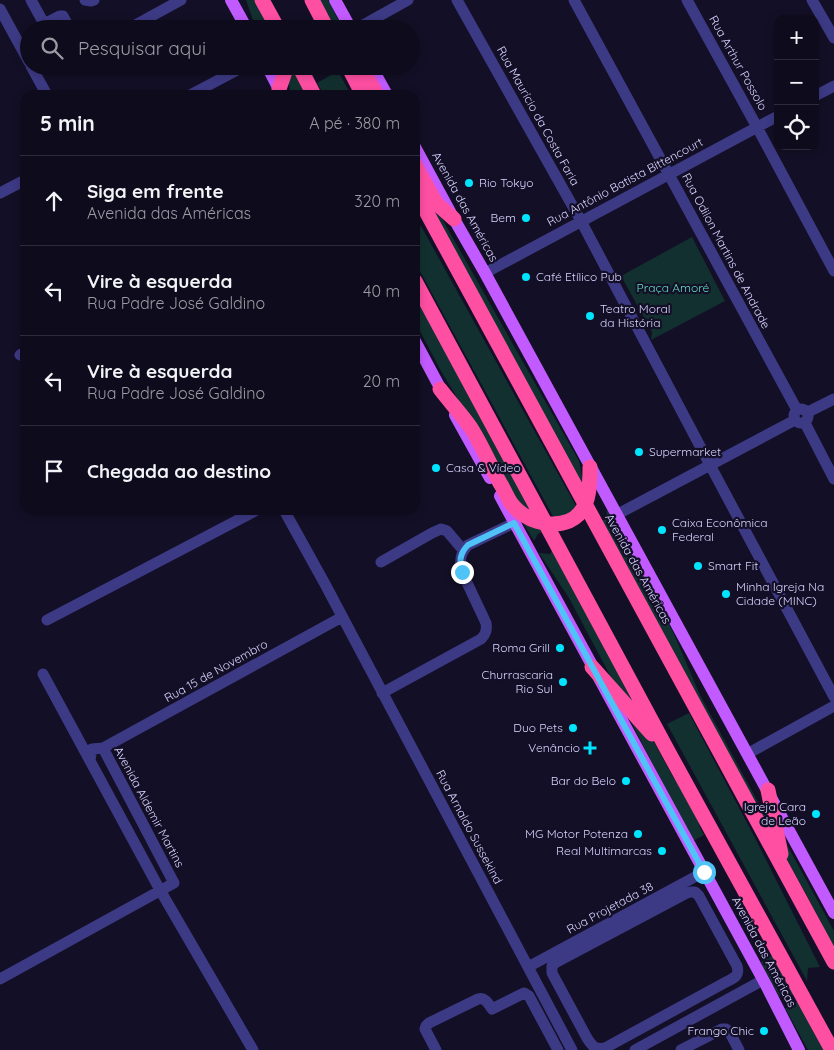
<!DOCTYPE html>
<html lang="pt">
<head>
<meta charset="utf-8">
<style>
	:root { --surface:#0e0b1c; --page:#1c1929; --text:#f1f3f6; --muted:#9b9ba3; --line:#2e2b3b }
	body { margin:0; font-family:Quicksand,sans-serif; background:var(--page); color:var(--text) }
	.controls { position:absolute; right:15px; top:15px; display:grid; overflow:hidden; border-radius:10px; box-shadow:0 2px 8px #0003 }
	.controls button { width:45px; height:45px; display:grid; place-items:center; padding:0; border:0; border-bottom:1px solid var(--line); background:var(--surface); color:var(--text); font:25px sans-serif }
	.stop { position:absolute; width:15px; height:15px; margin:-11px; border:4px solid #4fc3f7; border-radius:50%; background:#fff }
	.stop.end { background:#4fc3f7; border-color:#fff; box-shadow:0 1px 5px #0008 }
	.list { margin:0; padding:0; list-style:none }
	h2 { display:flex; justify-content:space-between; align-items:center; height:65px; margin:0; padding:0 20px; font-size:21px }
	h2 small { font-size:16px; font-weight:400; color:var(--muted) }
	.list li { display:grid; grid-template-columns:32px 1fr auto; gap:15px; align-items:center; box-sizing:border-box; height:90px; padding:0 20px; border-top:1px solid var(--line) }
	.list b { display:block; font-size:19px; white-space:nowrap }
	.list p { margin:0; font-size:16px; white-space:nowrap; color:var(--muted) }
	.list em { font-size:16px; font-style:normal; color:var(--muted) }
	.icon { flex:none; width:28px; height:28px; fill:none; stroke:currentColor; stroke-width:2; stroke-linecap:round; stroke-linejoin:round }
	.map { position:relative; flex:none; width:834px; height:1050px; overflow:hidden }
	.search { position:absolute; background:var(--surface); box-shadow:0 2px 8px #0003; left:20px; top:20px; width:400px; height:55px; display:flex; align-items:center; gap:12px; box-sizing:border-box; padding:0 18px; border-radius:28px; color:var(--muted); font-size:19px }
	.panel { position:absolute; background:var(--surface); box-shadow:0 2px 8px #0003; left:20px; top:90px; width:400px; height:425px; border-radius:15px }
	.map>svg:first-child { display:block }
	.green { fill:#12302f }
	.lines { fill:none; stroke-linecap:round; stroke-linejoin:round }
	.minor { stroke:#3d3a85; stroke-width:11 }
	.major { stroke:#c25bff; stroke-width:12 }
	.highway { stroke:#ff4fa3; stroke-width:15 }
	.route { stroke:#4fc3f7; stroke-width:6 }
	.poi-dot { fill:#00e5ff; stroke:#130f26; stroke-width:2 }
	.labels { text-anchor:middle; stroke-width:4.5; stroke-linejoin:round; paint-order:stroke }
	.street-label { font-size:12px; fill:#d9d4ff; stroke:#130f26 }
	.poi-label { font-size:12px; fill:#d9d4ff; stroke:#130f26; text-anchor:end }
	.park-label { font-size:12px; fill:#5fe0c0; stroke:#130f26 }
</style>
</head>
<body>
<div class="map">
<svg width="834" height="1050" viewBox="0 0 834 1050">
	<rect width="100%" height="100%" fill="#130f26"/>
	<path class="green" d="M246,0H258L272,29H256Z
		M316,0H328L343,29H331Z
		M294,69L308,95H292L290,92L288,76Z
		M338,71L351,95H324L317,83Z
		M415,171L579,461L583,481L582,490L415,184Z
		M421,226L576,506L571,513L555,520L415,262V231Z
		M692,237L725,301L651,340L652,332L621,276Z
		M415,291L538,517L516,500L494,459L441,371L415,322Z
		M607,509L674,634L700,695L773,830L777,848L599,521L606,519Z
		M522,521L545,530L538,534L534,541Z
		M555,546L649,722L613,681L569,598L539,553L550,554Z
		M621,703L654,742L673,777L691,801L698,814L700,828L704,835L693,841Z
		M689,713L755,838L820,967L808,968L807,981L667,724Z
		M785,841L834,931V952L820,920L787,859Z
		M775,954L794,990L793,995L779,996L761,962Z
		M796,1002H801L826,1050H808L785,1008L791,1007Z"/>
	<g class="lines">
		<path class="minor" d="M31,0L47,29
			M85,0L91,1L94,0
			M457,0L581,221L710,465L834,697
			M574,0L797,410
			M687,0L757,127L834,271
			M812,0L834,38
			M0,9L29,62
			M44,24L60,16H63L70,29
			M128,29L181,0
			M356,29L408,0
			M31,66L47,95
			M190,95L245,66
			M815,96L834,86
			M0,193L25,180
			M485,273L778,116
			M20,355L25,352
			M794 416a7 7 0 1 1 14 0a7 7 0 1 1-14 0Z
			M808,412L834,399
			M805,423L834,479
			M284,510L325,584L572,1050
			M616,515L795,420
			M381,562L432,533L441,529L447,531L463,550
			M47,620L257,510
			M43,674L160,890L253,1050
			M382,693L481,639C486,634 487,630 486,623L462,572C459,561 460,553 468,545L514,523
			M103,748L342,617
			M747,754L834,706
			M691,892H695L699,896L737,966C740,976 734,978 726,982L605,1048C595,1050 592,1046 587,1038L552,973V966L555,963L687,893Z
			M528,967L704,872
			M0,979L174,883L103,748L92,749L90,760
			M436,1050L425,1029L426,1026L429,1023L478,999C485,997 488,1003 492,1009L524,993L529,996L558,1050
			M635,1050L763,980
			M681,1050L722,1029H726L729,1031L739,1050"/>
		<path class="major" d="M231,0L247,29
			M335,0L351,29
			M267,66L282,95
			M371,66L387,95
			M415,147L454,219L485,273L834,913
			M415,341L445,397
			M455,415L490,478
			M500,496L766,985L799,1050"/>
		<path class="highway" d="M262,0L278,29
			M312,0L327,29
			M299,66L314,95
			M348,66L363,95
			M358,66L362,69L377,95
			M279,89L287,66
			M415,165L436,203L454,219
			M415,191L834,962
			M415,281L669,753L832,1050
			M440,389C450,402 462,415 471,428C482,445 490,465 500,483C504,489 507,497 511,503C524,520 549,529 569,521C590,512 590,486 590,467
			M592,667L652,734
			M768,790L781,854"/>
	</g>
	<g class="lines">
		<path class="route" d="M462,572C459,561 460,553 468,545L514,523L704,872"/>
	</g>
	<g class="poi-dot">
		<circle cx="469" cy="183" r="5"/>
		<circle cx="526" cy="218" r="5"/>
		<circle cx="526" cy="277" r="5"/>
		<circle cx="590" cy="316" r="5"/>
		<circle cx="639" cy="452" r="5"/>
		<circle cx="436" cy="468" r="5"/>
		<circle cx="662" cy="530" r="5"/>
		<circle cx="698" cy="566" r="5"/>
		<circle cx="726" cy="594" r="5"/>
		<circle cx="560" cy="648" r="5"/>
		<circle cx="563" cy="682" r="5"/>
		<circle cx="573" cy="728" r="5"/>
		<path d="M587.5 740.5h5v5h5v5h-5v5h-5v-5h-5v-5h5z"/>
		<circle cx="626" cy="781" r="5"/>
		<circle cx="816" cy="814" r="5"/>
		<circle cx="638" cy="834" r="5"/>
		<circle cx="662" cy="851" r="5"/>
		<circle cx="764" cy="1031" r="5"/>
	</g>
	<g class="labels">
		<g class="street-label">
			<text transform="translate(738 63) rotate(61)" y="4">Rua Arthur Possolo</text>
			<text transform="translate(538 116) rotate(61)" y="4">Rua Maurício da Costa Faria</text>
			<text transform="translate(625 182) rotate(-28)" y="4">Rua Antônio Batista Bittencourt</text>
			<text transform="translate(465 207) rotate(61)" y="4">Avenida das Américas</text>
			<text transform="translate(726 251) rotate(62)" y="4">Rua Odilon Martins de Andrade</text>
			<text transform="translate(638 569) rotate(61)" y="4">Avenida das Américas</text>
			<text transform="translate(216 671) rotate(-29)" y="4">Rua 15 de Novembro</text>
			<text transform="translate(149 807) rotate(62)" y="4">Avenida Aldemir Martins</text>
			<text transform="translate(469 827) rotate(62)" y="4">Rua Arnaldo Sussekind</text>
			<text transform="translate(610 908) rotate(-28)" y="4">Rua Projetada 38</text>
			<text transform="translate(764 952) rotate(62)" y="4">Avenida das Américas</text>
		</g>
		<g class="poi-label">
			<text x="479" y="187" text-anchor="start">Rio Tokyo</text>
			<text x="516" y="222">Bem</text>
			<text x="536" y="281" text-anchor="start">Café Etílico Pub</text>
			<text x="600" y="313" text-anchor="start">Teatro Moral<tspan x="600" dy="14">da História</tspan></text>
			<text x="649" y="456" text-anchor="start">Supermarket</text>
			<text x="446" y="472" text-anchor="start">Casa &amp; Vídeo</text>
			<text x="672" y="527" text-anchor="start">Caixa Econômica<tspan x="672" dy="14">Federal</tspan></text>
			<text x="708" y="570" text-anchor="start">Smart Fit</text>
			<text x="736" y="591" text-anchor="start">Minha Igreja Na<tspan x="736" dy="14">Cidade (MINC)</tspan></text>
			<text x="550" y="652">Roma Grill</text>
			<text x="553" y="679">Churrascaria<tspan x="553" dy="14">Rio Sul</tspan></text>
			<text x="563" y="732">Duo Pets</text>
			<text x="580" y="752">Venâncio</text>
			<text x="616" y="785">Bar do Belo</text>
			<text x="806" y="811">Igreja Cara<tspan x="806" dy="14">de Leão</tspan></text>
			<text x="628" y="838">MG Motor Potenza</text>
			<text x="652" y="855">Real Multimarcas</text>
			<text x="754" y="1035">Frango Chic</text>
		</g>
		<g class="park-label">
			<text x="673" y="292">Praça Amoré</text>
		</g>
	</g>
</svg>
<div class="controls">
<button>+</button>
<button>−</button>
<button><svg class="icon" aria-label="locate" viewBox="0 0 24 24"><circle cx="12" cy="12" r="6"/><path d="M12 2v4M12 18v4M2 12h4M18 12h4"/></svg></button>
</div>
<div class="stop" style="left:704px;top:872px"></div>
<div class="stop end" style="left:462px;top:572px"></div>
<div class="search"><svg class="icon" aria-label="search" viewBox="0 0 24 24"><circle cx="10" cy="10" r="6"/><path d="M15 15l6 6"/></svg>Pesquisar aqui</div>
<section class="panel">
<h2>5 min<small>A pé · 380 m</small></h2>
<ul class="list">
<li><svg class="icon" aria-label="ahead" viewBox="0 0 24 24"><path d="M12 20V5M6 11l6-6 6 6"/></svg><div><b>Siga em frente</b><p>Avenida das Américas</p></div><em>320 m</em></li>
<li><svg class="icon" aria-label="left" viewBox="0 0 24 24"><path d="M17 20v-9H6M10 6l-5 5 5 5"/></svg><div><b>Vire à esquerda</b><p>Rua Padre José Galdino</p></div><em>40 m</em></li>
<li><svg class="icon" aria-label="left" viewBox="0 0 24 24"><path d="M17 20v-9H6M10 6l-5 5 5 5"/></svg><div><b>Vire à esquerda</b><p>Rua Padre José Galdino</p></div><em>20 m</em></li>
<li><svg class="icon" aria-label="arrive" viewBox="0 0 24 24"><path d="M6 21V4h12l-3 4 3 4H6"/></svg><div><b>Chegada ao destino</b></div></li>
</ul>
</section>
</div>
</body>
</html>
